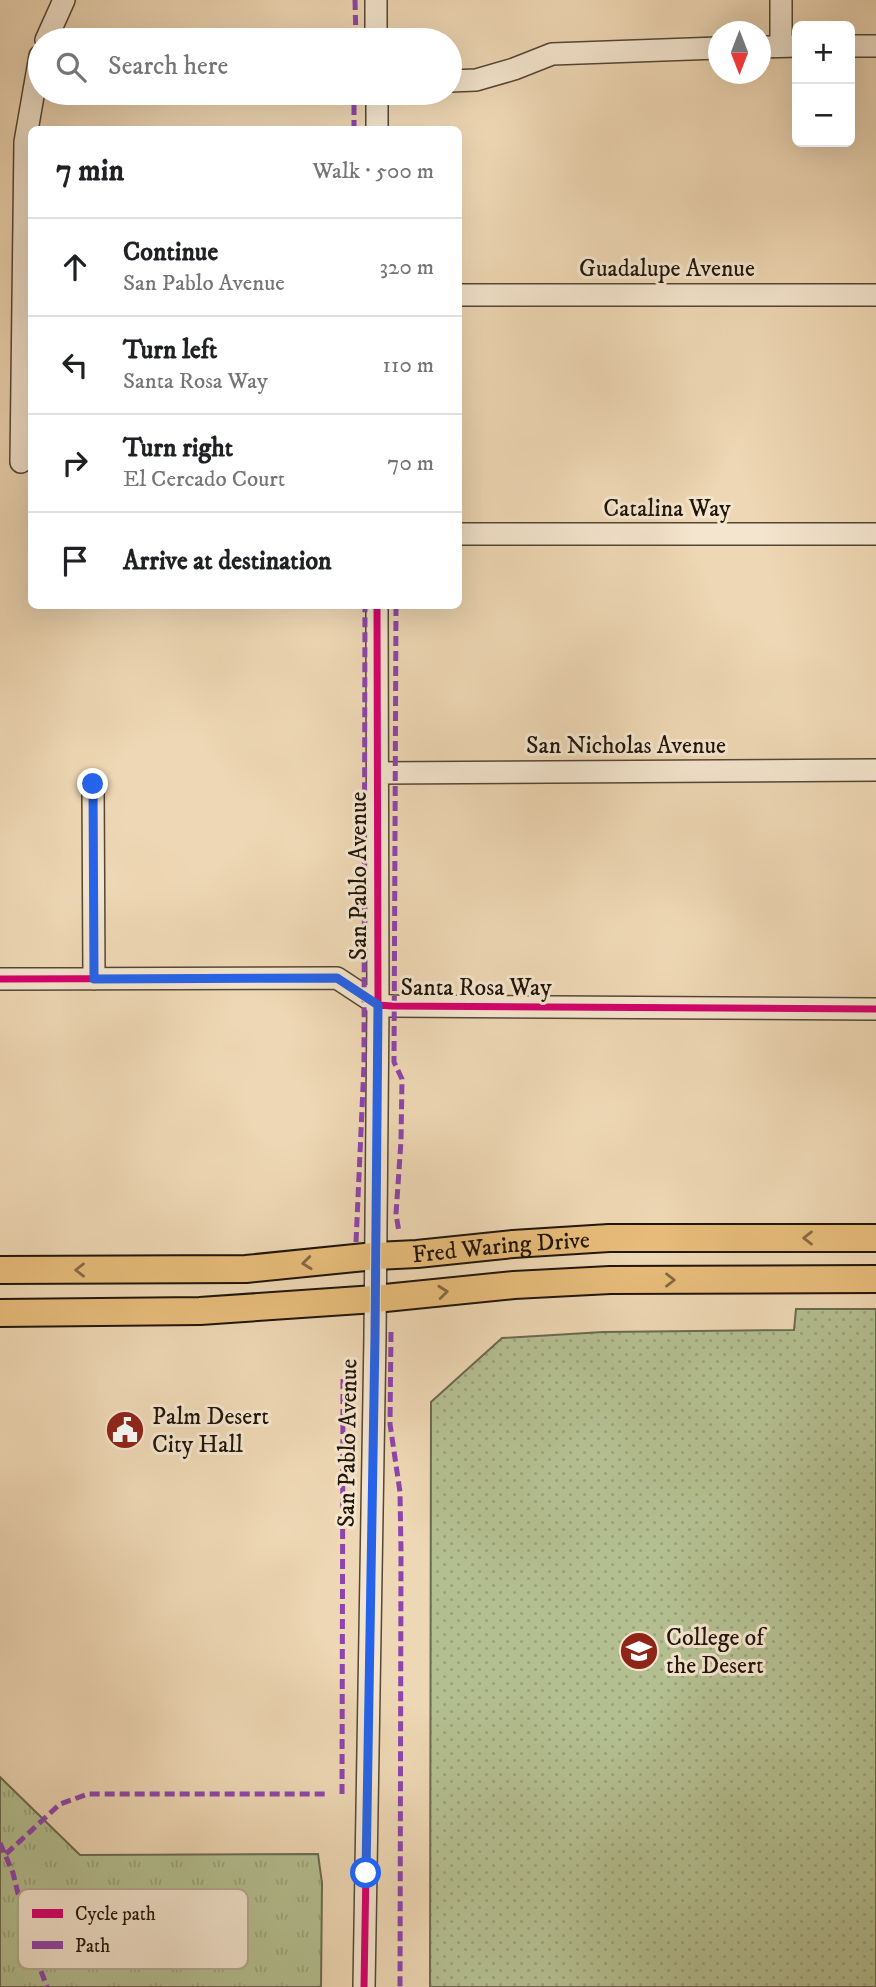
<!DOCTYPE html>
<html lang="en">
<head>
<meta charset="utf-8">
<style>
	:root { --surface:#fff; --page:#f6f6f6; --text:#202124; --muted:#757577; --line:#e0e0e0 }
	body { margin:0; font-family:"IM FELL DW Pica",serif; background:var(--page); color:var(--text) }
	.controls { position:absolute; right:21px; top:21px; display:grid; overflow:hidden; border-radius:10px; box-shadow:0 7px 28px #0002 }
	.controls button { width:63px; height:63px; display:grid; place-items:center; padding:0; border:0; border-bottom:2px solid var(--line); background:var(--surface); color:var(--text); font:35px sans-serif }
	.compass { position:absolute; left:708px; top:21px; width:63px; height:63px; border-radius:50%; background:var(--surface); box-shadow:0 7px 28px #0002; rotate:180deg }
	.stop { position:absolute; width:21px; height:21px; margin:-16px; border:5px solid #2563eb; border-radius:50%; background:#fff }
	.stop.end { background:#2563eb; border-color:#fff; box-shadow:0 2px 7px #0008 }
	.list { margin:0; padding:0; list-style:none }
	h2 { display:flex; justify-content:space-between; align-items:center; height:91px; margin:0; padding:0 28px; font-size:30px }
	h2 small { font-size:23px; font-weight:400; color:var(--muted) }
	.list li { display:grid; grid-template-columns:46px 1fr auto; gap:21px; align-items:center; box-sizing:border-box; height:98px; padding:0 28px; border-top:2px solid var(--line) }
	.list b { display:block; font-size:26px; white-space:nowrap }
	.list p { margin:0; font-size:23px; white-space:nowrap; color:var(--muted) }
	.list em { font-size:23px; font-style:normal; color:var(--muted) }
	.icon { flex:none; width:38px; height:38px; fill:none; stroke:currentColor; stroke-width:2; stroke-linecap:round; stroke-linejoin:round }
	.map { position:relative; flex:none; width:876px; height:1987px; overflow:hidden }
	.search { position:absolute; background:var(--surface); box-shadow:0 7px 28px #0002; left:28px; top:28px; width:434px; height:77px; display:flex; align-items:center; gap:18px; box-sizing:border-box; padding:0 24px; border-radius:38px; color:var(--muted); font-size:26px }
	.panel { position:absolute; background:var(--surface); box-shadow:0 7px 28px #0002; left:28px; top:126px; width:434px; height:483px; border-radius:10px }
	.map>svg:first-child { display:block }
	.grass { fill:url(#grass-dots); stroke:#6a6a4e; stroke-width:2 }
	.park { fill:url(#park-tufts); stroke:#6a6a4e; stroke-width:2 }
	.lines { fill:none; stroke-linecap:round; stroke-linejoin:round }
	.minor-casing { stroke:#544634; stroke-width:24 }
	.major-casing { stroke:#20150a; stroke-width:30 }
	.minor { stroke:#f4e5ce; stroke-width:21 }
	.major { stroke:#e7bc7a; stroke-width:26 }
	.quiet { stroke:#8e44ad; stroke-width:5; stroke-dasharray:10 5; stroke-linecap:butt }
	.cycleway-casing { stroke:#f4e5ce; stroke-width:11 }
	.cycleway { stroke:#d6006c; stroke-width:7 }
	.oneway { stroke:#846842 }
	.route { stroke:#2563eb; stroke-width:9 }
	.labels { text-anchor:middle; stroke-width:6; stroke-linejoin:round; paint-order:stroke }
	.street-label { font-size:24px; fill:#20150a; stroke:#f4e5ce }
	.poi-label { font-size:24px; fill:#20150a; stroke:#f4e5ce; text-anchor:start }
	.key { fill:#f4e5ce; stroke:#b4a793; stroke-width:2 }
	.key-label { font-size:19px; fill:#20150a }
</style>
</head>
<body>
<div class="map">
<svg width="876" height="1987" viewBox="0 0 876 1987">
	<defs>
		<pattern id="grass-dots" width="8" height="8" patternUnits="userSpaceOnUse" patternTransform="scale(1.75)"><rect width="8" height="8" fill="#b4bf91"/><path d="M2 2h.1M6 6h.1" fill="none" stroke="#9aa37c" stroke-width="1.8" stroke-linecap="round"/></pattern>
		<pattern id="park-tufts" width="24" height="20" patternUnits="userSpaceOnUse" patternTransform="scale(1.75)"><rect width="24" height="20" fill="#b4bf91"/><path d="M3 7l-1-3M5 7V3M7 7l1-3M15 17l-1-3M17 17v-4M19 17l1-3" fill="none" stroke="#9aa37c"/></pattern>
	</defs>
	<rect width="100%" height="100%" fill="#eed7b4"/>
	<filter id="stains"><feTurbulence type="fractalNoise" baseFrequency=".00286" numOctaves="4"/><feColorMatrix values="0 0 0 0 .2 0 0 0 0 .09 0 0 0 0 .02 0 0 0 .5 -.17"/></filter>
	<radialGradient id="worn" r=".72"><stop offset=".6" stop-color="#630" stop-opacity="0"/><stop offset="1" stop-color="#630" stop-opacity=".3"/></radialGradient>
	<path class="grass" d="M796,1309H876V1987H430L431,1402L502,1338L603,1332L794,1330Z"/>
	<path class="park" d="M0,1777L80,1855L318,1854L322,1883L321,1987H0Z"/>
	<g class="lines">
		<g class="minor-casing">
			<path id="minor" d="M376,0V40
				M781,0V46
				M46,40L64,0
				M850,46H876
				M760,47L797,46
				M450,81L476,80L514,69L552,54L718,48
				M377,93V130
				M458,295H876
				M21,462L25,142L40,56
				M458,534H876
				M377,773L876,770
				M93,784L94,979
				M0,979L337,978L378,1005L392,1006L876,1009
				M364,1987L375,1336L378,1005L377,606"/>
		</g>
		<g class="major-casing">
			<g id="major">
				<path id="s1" d="M0,1270L246,1269L375,1256L417,1254L513,1244L609,1238H876"/>
				<path d="M0,1313L200,1311L375,1299L514,1285L610,1280L876,1279"/>
			</g>
		</g>
		<use href="#minor" class="minor"/>
		<use href="#major" class="major"/>
		<path class="quiet" d="M355,0L356,40
			M354,130V93
			M396,606L394,1062L402,1079L401,1141L396,1214L399,1232
			M356,1242L364,1065L365,606
			M391,1332L390,1424L400,1492L401,1551L400,1987
			M342,1794L343,1377
			M0,1843L13,1873L29,1939L47,1987
			M6,1854L60,1804L88,1794H326"/>
		<g class="cycleway-casing">
			<path id="cycleway" d="M0,979L337,978L378,1005L392,1006L876,1009
				M364,1987L375,1336L378,1005L377,606"/>
		</g>
		<use href="#cycleway" class="cycleway"/>
	</g>
	<defs><path id="oneway-chevron" d="M-2-3.5L2.5 0L-2 3.5" fill="none" stroke-width="1.6" stroke-linecap="round" stroke-linejoin="round" transform="scale(1.75)"/></defs>
	<g class="oneway">
		<use href="#oneway-chevron" transform="translate(808 1238) rotate(180)"/>
		<use href="#oneway-chevron" transform="translate(307 1263) rotate(174)"/>
		<use href="#oneway-chevron" transform="translate(80 1270) rotate(180)"/>
		<use href="#oneway-chevron" transform="translate(670 1280)"/>
		<use href="#oneway-chevron" transform="translate(443 1292) rotate(-6)"/>
	</g>
	<g class="lines">
		<path class="route" d="M93,784L94,979L337,978L378,1005L375,1336L366,1873"/>
	</g>
	<defs>
		<g id="civic-disc" transform="scale(2.0125)"><circle r="9.5" fill="#8f2418" stroke="#f4e5ce"/><path d="M-.6-6.5H3V-4.5H.6V-3L4-1V1h2V6H-6V1h2V-1L-.6-3ZM-1.2 2.5V6h2.4V2.5Z" fill="#fff"/></g>
		<g id="university-disc" transform="scale(2.0125)"><circle r="9.5" fill="#8f2418" stroke="#f4e5ce"/><path d="M0-5L7-2L0 1L-7-2ZM-4 1L0 2.5L4 1V4Q0 6-4 4Z" fill="#fff"/></g>
	</defs>
	<g fill-rule="evenodd">
		<use href="#civic-disc" x="125" y="1430"/>
		<use href="#university-disc" x="639" y="1651"/>
	</g>
	<g class="labels">
		<g class="street-label">
			<text x="667" y="276">Guadalupe Avenue</text>
			<text x="667" y="516">Catalina Way</text>
			<text x="626" y="753">San Nicholas Avenue</text>
			<text transform="translate(358 876) rotate(-90)" y="8">San Pablo Avenue</text>
			<text x="476" y="995">Santa Rosa Way</text>
			<text dy="8" stroke="none"><textPath href="#s1" startOffset="502">Fred Waring Drive</textPath></text>
			<text transform="translate(347 1443) rotate(-89)" y="8">San Pablo Avenue</text>
		</g>
		<g class="poi-label">
			<text x="152" y="1424">Palm Desert<tspan x="152" dy="28">City Hall</tspan></text>
			<text x="666" y="1645">College of<tspan x="666" dy="28">the Desert</tspan></text>
		</g>
	</g>
	<rect x="18" y="1889" width="230" height="80" rx="10" class="key"/>
	<rect x="32" y="1909" width="31" height="9" fill="#d6006c"/>
	<rect x="32" y="1941" width="31" height="8" fill="#8e44ad"/>
	<g class="key-label">
		<text x="75" y="1920">Cycle path</text>
		<text x="75" y="1952">Path</text>
	</g>
	<rect width="100%" height="100%" filter="url(#stains)"/>
	<rect width="100%" height="100%" fill="url(#worn)"/>
</svg>
<div class="controls">
<button>+</button>
<button>−</button>
</div>
<svg class="compass" viewBox="-18 -18 36 36"><path d="M0-13l5 13h-10z" fill="#e53935"/><path d="M0 13l5-13h-10z" fill="#757577"/></svg>
<div class="stop" style="left:366px;top:1873px"></div>
<div class="stop end" style="left:93px;top:784px"></div>
<div class="search"><svg class="icon" aria-label="search" viewBox="0 0 24 24"><circle cx="10" cy="10" r="6"/><path d="M15 15l6 6"/></svg>Search here</div>
<section class="panel">
<h2>7 min<small>Walk · 500 m</small></h2>
<ul class="list">
<li><svg class="icon" aria-label="ahead" viewBox="0 0 24 24"><path d="M12 20V5M6 11l6-6 6 6"/></svg><div><b>Continue</b><p>San Pablo Avenue</p></div><em>320 m</em></li>
<li><svg class="icon" aria-label="left" viewBox="0 0 24 24"><path d="M17 20v-9H6M10 6l-5 5 5 5"/></svg><div><b>Turn left</b><p>Santa Rosa Way</p></div><em>110 m</em></li>
<li><svg class="icon" aria-label="right" viewBox="0 0 24 24"><path d="M7 20v-9h11M14 6l5 5-5 5"/></svg><div><b>Turn right</b><p>El Cercado Court</p></div><em>70 m</em></li>
<li><svg class="icon" aria-label="arrive" viewBox="0 0 24 24"><path d="M6 21V4h12l-3 4 3 4H6"/></svg><div><b>Arrive at destination</b></div></li>
</ul>
</section>
</div>
</body>
</html>
